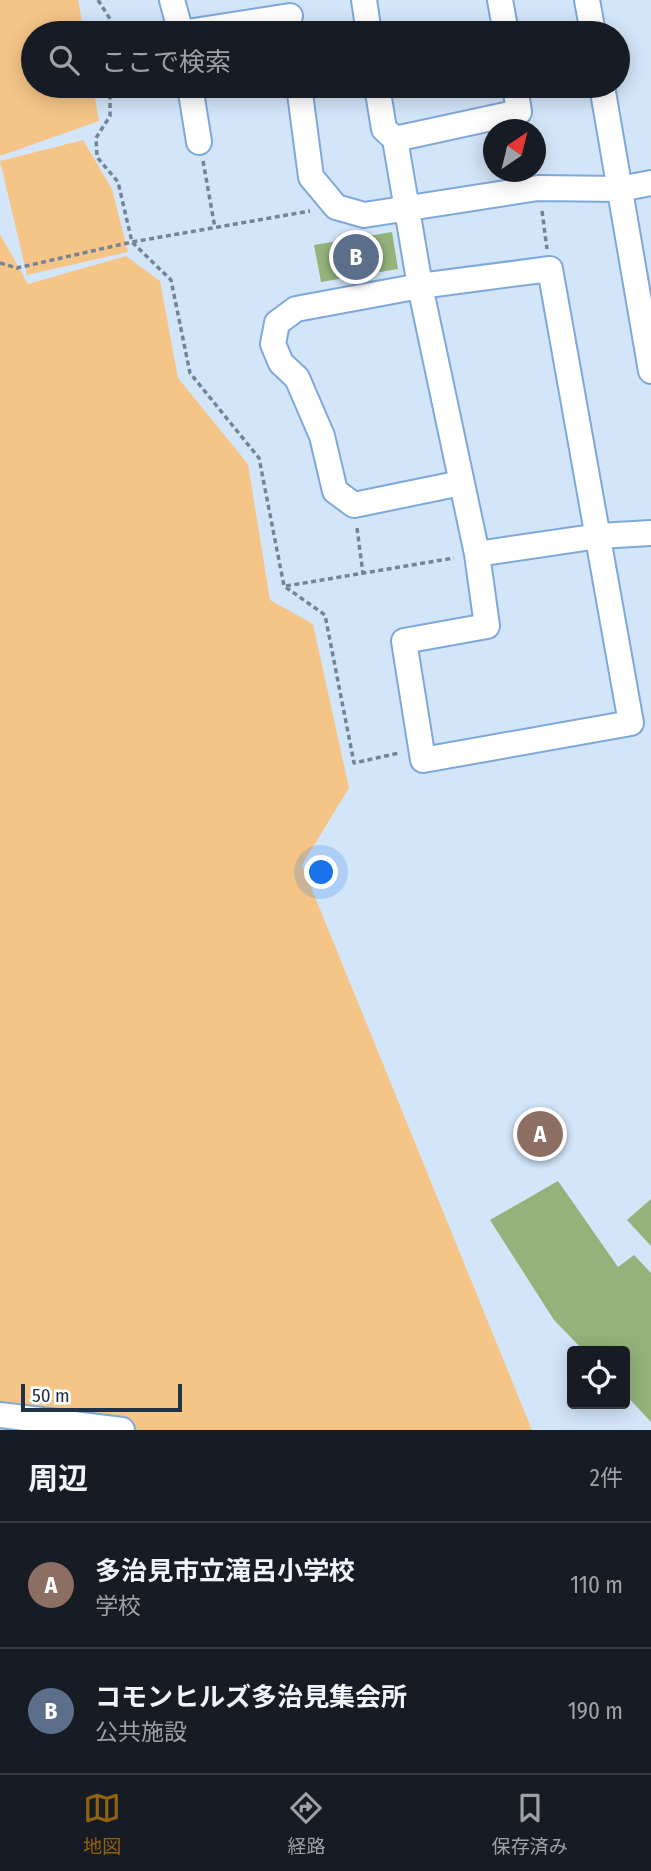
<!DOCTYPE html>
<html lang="ja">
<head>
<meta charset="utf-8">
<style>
	:root { --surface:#171b24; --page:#20242c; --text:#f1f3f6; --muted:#9ea1a6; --line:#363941; --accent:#926111 }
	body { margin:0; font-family:"Fira Sans Condensed","Noto Sans JP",sans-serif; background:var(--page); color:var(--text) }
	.controls { position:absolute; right:21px; bottom:21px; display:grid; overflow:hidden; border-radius:7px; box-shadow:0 4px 18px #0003 }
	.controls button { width:63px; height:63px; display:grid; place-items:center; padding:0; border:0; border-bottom:2px solid var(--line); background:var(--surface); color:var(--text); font:35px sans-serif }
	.compass { position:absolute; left:483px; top:119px; width:63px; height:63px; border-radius:50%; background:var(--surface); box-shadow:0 4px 18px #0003; rotate:35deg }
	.scale { position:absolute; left:21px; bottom:18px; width:161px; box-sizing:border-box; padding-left:7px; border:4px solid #213246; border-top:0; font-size:19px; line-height:24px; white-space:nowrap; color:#213246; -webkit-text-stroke:5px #fff; paint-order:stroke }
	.you { position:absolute; left:322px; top:873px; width:24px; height:24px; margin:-18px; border:5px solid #fff; border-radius:50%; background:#1a73e8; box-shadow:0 0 0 10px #1a73e833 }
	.badge { display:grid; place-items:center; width:46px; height:46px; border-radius:50%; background:var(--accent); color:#fff; font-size:23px; font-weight:700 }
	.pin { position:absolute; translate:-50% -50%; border:4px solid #fff; box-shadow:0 2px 7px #0006 }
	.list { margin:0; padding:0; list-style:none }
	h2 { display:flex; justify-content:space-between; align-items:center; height:91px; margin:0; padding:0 28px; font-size:30px }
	h2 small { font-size:23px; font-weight:400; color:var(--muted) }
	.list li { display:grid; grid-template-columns:46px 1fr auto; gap:21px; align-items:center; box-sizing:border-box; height:126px; padding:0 28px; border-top:2px solid var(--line) }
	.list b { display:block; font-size:26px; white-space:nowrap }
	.list p { margin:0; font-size:23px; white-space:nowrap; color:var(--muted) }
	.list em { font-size:23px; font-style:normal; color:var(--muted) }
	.icon { flex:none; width:38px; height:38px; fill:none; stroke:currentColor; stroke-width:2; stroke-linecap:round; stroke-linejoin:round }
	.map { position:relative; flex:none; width:651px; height:1430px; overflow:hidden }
	.search { position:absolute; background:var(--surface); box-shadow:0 4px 18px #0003; left:21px; right:21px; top:21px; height:77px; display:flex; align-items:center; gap:18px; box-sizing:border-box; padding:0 24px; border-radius:38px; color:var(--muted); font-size:26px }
	.sheet { height:343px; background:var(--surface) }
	nav { display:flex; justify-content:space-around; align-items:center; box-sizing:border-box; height:98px; border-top:2px solid var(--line); background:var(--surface); font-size:19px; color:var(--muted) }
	nav a { display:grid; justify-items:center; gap:4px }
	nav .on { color:var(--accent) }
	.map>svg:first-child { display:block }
	.green { fill:#f5c587 }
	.building { fill:#93b37b }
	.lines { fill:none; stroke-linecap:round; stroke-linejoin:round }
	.minor-casing { stroke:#7ea8d9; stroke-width:28 }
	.path { stroke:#728498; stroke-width:3.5; stroke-dasharray:5 3.5; stroke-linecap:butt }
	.minor { stroke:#fff; stroke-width:24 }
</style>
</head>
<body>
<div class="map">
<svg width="651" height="1430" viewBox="0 0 651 1430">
	<rect width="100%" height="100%" fill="#d3e5f9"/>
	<path class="green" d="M0,0H78L84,33H33V86H93L99,121L0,156Z
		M83,140L112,189L128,252L27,275L0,161Z
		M0,234L28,284L126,256L160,281L178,378L248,464L270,600L313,624L349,788L302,865L532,1430H0Z"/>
	<path class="building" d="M392,232L398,269L321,282L314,245Z
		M558,1181L618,1267L634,1255L651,1273V1422L625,1394V1351H584L554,1320L490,1220Z
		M651,1199V1246L627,1220Z"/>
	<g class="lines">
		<g class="minor-casing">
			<path id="minor" d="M172,0L181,33
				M364,0L369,33
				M500,0L506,33
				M587,0L593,33
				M181,33L290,16
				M190,86L199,142
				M299,86L311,177L336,207L364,215L538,188L620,189L651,183
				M377,86L384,129L395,139L519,112L515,86
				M602,86L651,371
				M395,139L420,286L477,554L599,536L651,533
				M461,483L354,505L335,491L322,436L297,378L281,363L273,344L277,323L296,309L420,286L550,269L631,723L423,760L404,641L487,626L477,554
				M0,1415L122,1430"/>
		</g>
		<path class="path" d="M98,0L110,19V33
			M110,86V116L96,138L97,157L118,182L132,242L171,280L190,373L259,458L284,586L325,615L354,763L399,753
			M203,161L215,228
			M542,211L547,249
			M0,263L17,268L132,242L310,211
			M357,528L363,574
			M286,586L454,558"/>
		<use href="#minor" class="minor"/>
	</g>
</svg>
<div class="controls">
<button><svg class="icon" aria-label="locate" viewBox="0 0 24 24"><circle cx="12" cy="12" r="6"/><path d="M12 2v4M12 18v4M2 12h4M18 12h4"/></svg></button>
</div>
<svg class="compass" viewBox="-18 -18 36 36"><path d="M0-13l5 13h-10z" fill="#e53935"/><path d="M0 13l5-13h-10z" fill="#9ea1a6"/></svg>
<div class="scale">50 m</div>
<div class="you"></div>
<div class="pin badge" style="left:540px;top:1134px;background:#8d6e63">A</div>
<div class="pin badge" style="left:356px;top:257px;background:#5c6f8a">B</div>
<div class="search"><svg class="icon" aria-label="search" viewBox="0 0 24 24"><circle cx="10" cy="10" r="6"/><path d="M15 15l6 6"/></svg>ここで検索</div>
</div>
<section class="sheet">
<h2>周辺<small>2件</small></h2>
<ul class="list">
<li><span class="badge" style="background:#8d6e63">A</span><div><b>多治見市立滝呂小学校</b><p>学校</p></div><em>110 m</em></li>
<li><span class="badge" style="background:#5c6f8a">B</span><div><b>コモンヒルズ多治見集会所</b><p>公共施設</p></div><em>190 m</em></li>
</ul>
</section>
<nav>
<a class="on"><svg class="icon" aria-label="map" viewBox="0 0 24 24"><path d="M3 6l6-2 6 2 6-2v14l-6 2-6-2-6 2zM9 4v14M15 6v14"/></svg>地図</a>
<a><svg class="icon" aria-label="directions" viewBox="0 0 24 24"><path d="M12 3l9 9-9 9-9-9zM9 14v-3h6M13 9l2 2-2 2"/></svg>経路</a>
<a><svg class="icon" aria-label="saved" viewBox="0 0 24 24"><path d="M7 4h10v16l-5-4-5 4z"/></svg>保存済み</a>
</nav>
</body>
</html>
